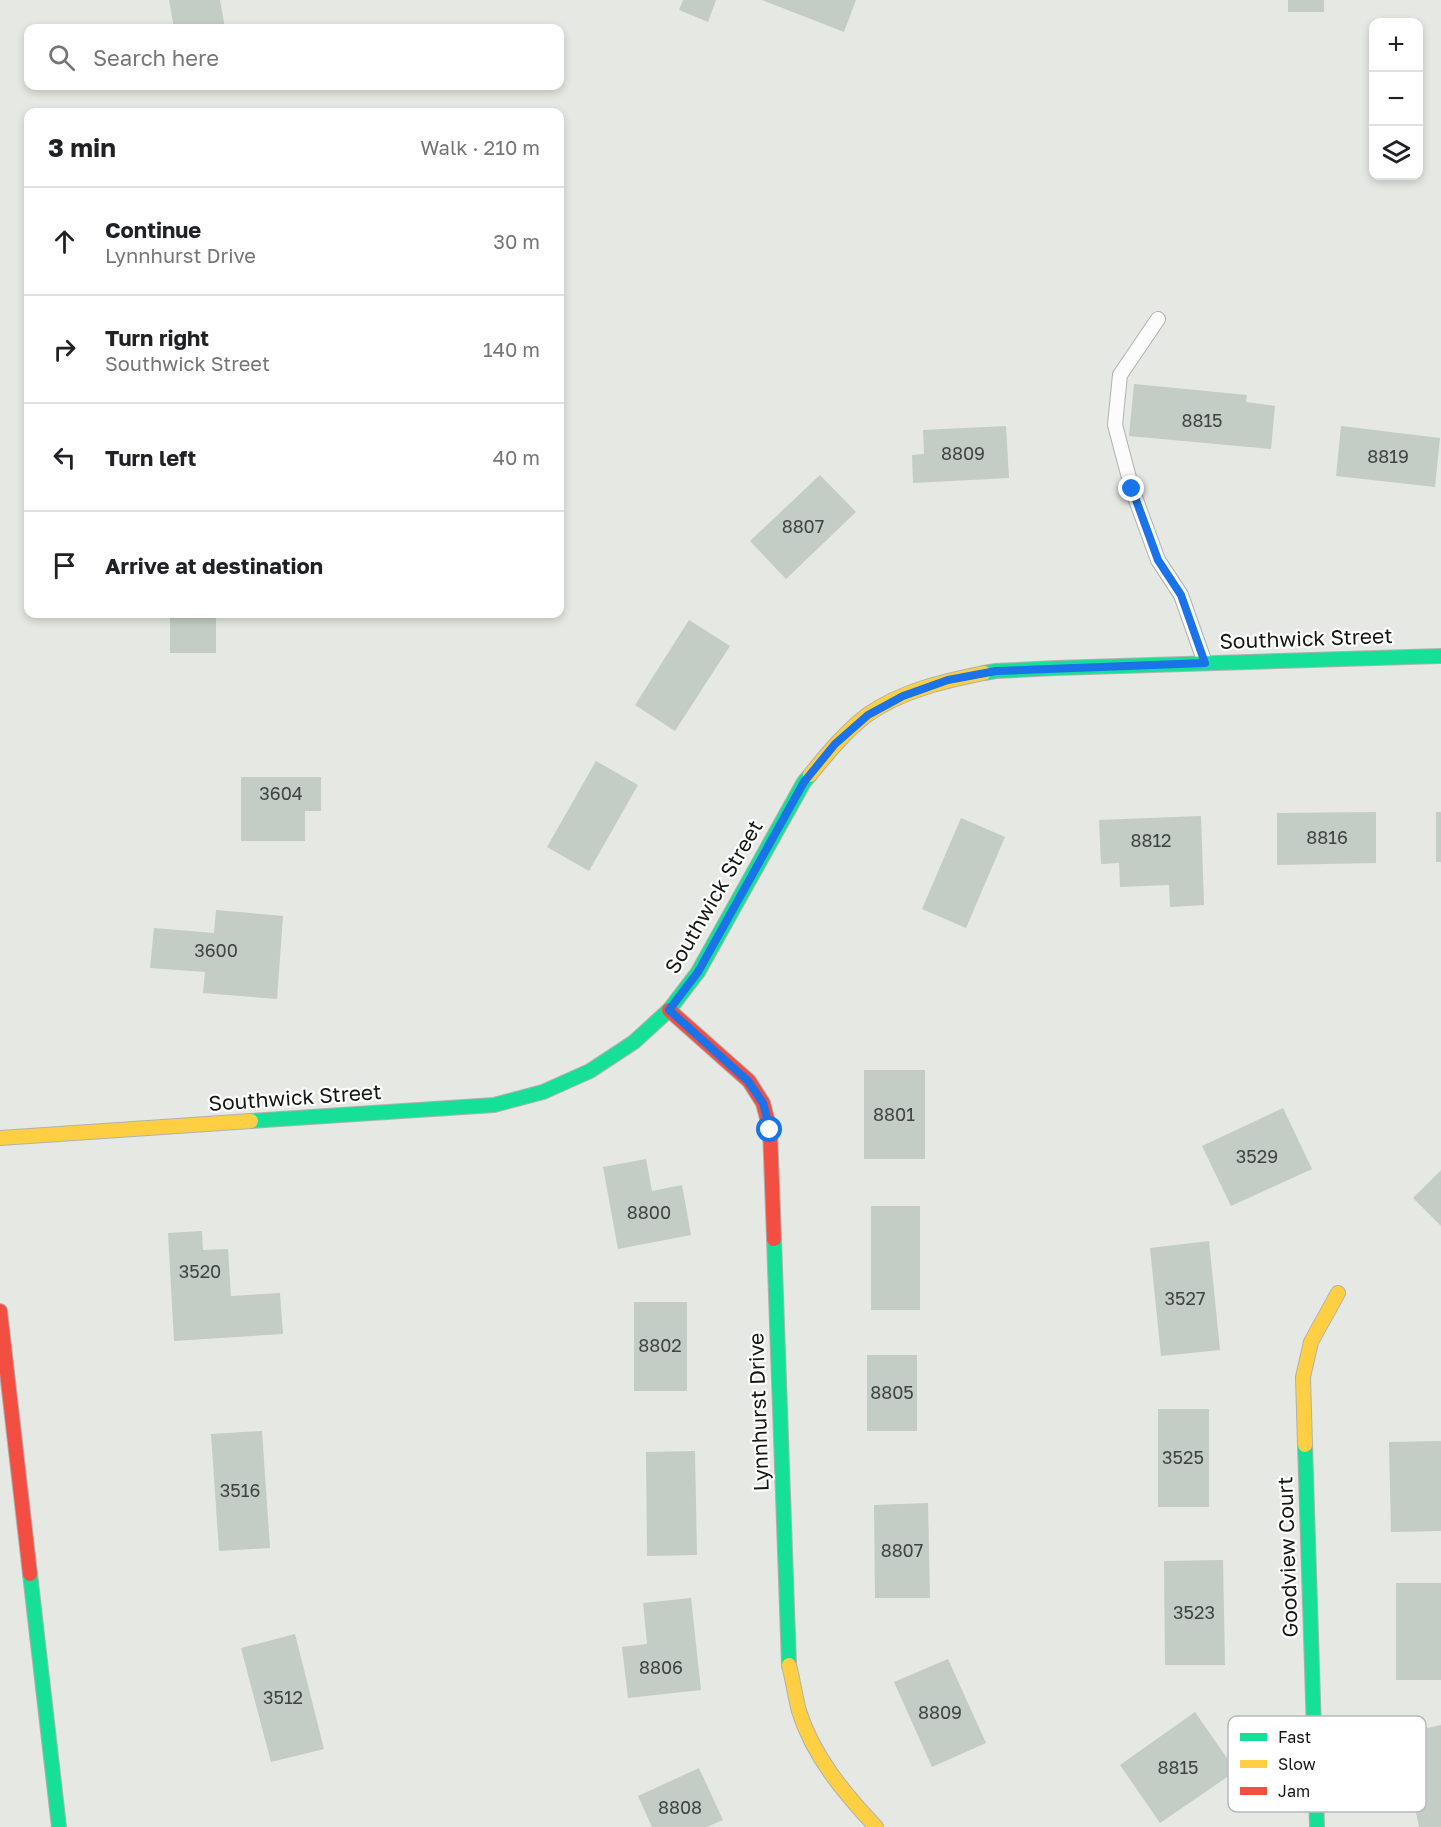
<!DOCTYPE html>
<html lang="en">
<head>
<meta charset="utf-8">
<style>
	:root { --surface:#fff; --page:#f2f2f2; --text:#202124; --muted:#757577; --line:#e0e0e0 }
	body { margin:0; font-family:"Golos Text",sans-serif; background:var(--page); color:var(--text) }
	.controls { position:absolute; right:18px; top:18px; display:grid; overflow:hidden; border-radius:12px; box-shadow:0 3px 9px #0003 }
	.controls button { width:54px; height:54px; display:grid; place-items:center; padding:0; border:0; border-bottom:2px solid var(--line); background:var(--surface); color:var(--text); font:30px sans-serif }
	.stop { position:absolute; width:18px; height:18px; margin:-14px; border:4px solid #1a73e8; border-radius:50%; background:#fff }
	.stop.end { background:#1a73e8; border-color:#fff; box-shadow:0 2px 6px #0008 }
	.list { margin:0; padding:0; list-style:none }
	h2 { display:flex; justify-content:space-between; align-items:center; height:78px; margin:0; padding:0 24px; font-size:26px }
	h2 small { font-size:20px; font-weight:400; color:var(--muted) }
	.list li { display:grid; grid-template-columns:39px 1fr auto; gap:18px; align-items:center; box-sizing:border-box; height:108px; padding:0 24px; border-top:2px solid var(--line) }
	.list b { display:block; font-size:22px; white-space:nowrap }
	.list p { margin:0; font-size:20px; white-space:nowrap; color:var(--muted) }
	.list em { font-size:20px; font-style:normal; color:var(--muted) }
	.icon { flex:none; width:33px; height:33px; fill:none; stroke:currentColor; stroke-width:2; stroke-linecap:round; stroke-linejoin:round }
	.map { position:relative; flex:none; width:1441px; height:1827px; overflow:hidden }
	.search { position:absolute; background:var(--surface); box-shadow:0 3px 9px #0003; left:24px; top:24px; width:540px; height:66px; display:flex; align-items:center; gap:15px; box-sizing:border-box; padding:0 21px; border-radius:12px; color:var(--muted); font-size:22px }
	.panel { position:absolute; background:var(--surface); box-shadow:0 3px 9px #0003; left:24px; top:108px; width:540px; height:510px; border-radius:12px }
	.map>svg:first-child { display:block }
	.building { fill:#c3ccc5 }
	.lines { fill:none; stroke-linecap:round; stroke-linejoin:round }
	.lane-casing { stroke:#afb1ae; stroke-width:16 }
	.fast-casing { stroke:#afb1ae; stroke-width:16 }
	.slow-casing { stroke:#afb1ae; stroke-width:16 }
	.jam-casing { stroke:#afb1ae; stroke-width:16 }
	.lane { stroke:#fbfcfb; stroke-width:14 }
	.fast { stroke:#16e098; stroke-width:14 }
	.slow { stroke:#ffcf43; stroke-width:14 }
	.jam { stroke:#f24e42; stroke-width:14 }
	.route { stroke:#1a73e8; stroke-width:8 }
	.labels { text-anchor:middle; stroke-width:4.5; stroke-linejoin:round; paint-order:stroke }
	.number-label { font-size:18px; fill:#404440 }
	.street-label { font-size:21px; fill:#151714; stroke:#fff }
	.key { fill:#fff; stroke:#b9b9b8; stroke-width:1.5 }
	.key-label { font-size:16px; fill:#151714 }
</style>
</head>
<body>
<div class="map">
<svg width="1441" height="1827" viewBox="0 0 1441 1827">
	<rect width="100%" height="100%" fill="#e5e8e3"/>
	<path class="building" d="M169,0H220L225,28H174Z
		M683,0H716L708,22L679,10Z
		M762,0H856L844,32Z
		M1288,0H1324V12H1288Z
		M1134,384L1247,395L1246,402L1275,406L1271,449L1129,436Z
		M1006,426L1009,478L913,483L912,455L924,454L923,430Z
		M1341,426L1440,438L1435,487L1336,476Z
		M820,475L856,512L786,579L750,541Z
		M170,614H216V653H170Z
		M689,620L730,646L675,731L635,705Z
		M596,761L638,785L589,871L547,847Z
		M241,777H321V811H305V841H241Z
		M1376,812V863L1277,865V813Z
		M1436,812H1441V862H1436Z
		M1201,816L1204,905L1170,907L1169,885L1120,887L1119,863L1101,864L1099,820Z
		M961,818L1005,837L966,928L922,909Z
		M216,910L283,916L277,999L203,993L205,972L150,968L154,928L214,933Z
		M864,1070H925V1159H864Z
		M1283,1108L1312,1169L1231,1206L1202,1146Z
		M646,1159L652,1191L682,1185L691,1235L618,1249L603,1167Z
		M1441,1170V1226L1413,1198Z
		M871,1206H920V1310H871Z
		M202,1231L203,1250L228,1249L231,1296L280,1293L283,1334L174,1341L168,1233Z
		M1209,1241L1220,1350L1161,1356L1150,1248Z
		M634,1302H687V1391H634Z
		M867,1355H917V1431H867Z
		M1158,1409H1209V1507H1158Z
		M262,1431L270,1548L219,1551L211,1434Z
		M1441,1441V1531L1391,1532L1389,1442Z
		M695,1451L697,1555L647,1556L646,1452Z
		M928,1503L930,1598H875L874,1505Z
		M1223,1560L1225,1665H1165L1164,1561Z
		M1396,1583H1441V1680H1396Z
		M691,1598L701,1690L628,1698L622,1647L647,1644L643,1603Z
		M295,1634L324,1749L271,1762L241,1648Z
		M948,1659L986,1743L932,1767L894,1682Z
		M1195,1712L1236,1771L1160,1823L1120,1765Z
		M1441,1725V1827H1419L1400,1734Z
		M699,1768L723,1820L707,1827H652L638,1796Z"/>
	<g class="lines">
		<g class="lane-casing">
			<path id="lane" d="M1158,319L1120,375L1115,425L1132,489L1158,560L1181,595L1205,663"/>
		</g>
		<g class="fast-casing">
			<path id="fast" d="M984,673L996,671L1056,668L1441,656
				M251,1121L494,1105L543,1092L590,1071L634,1042L669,1010L698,972L804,782L810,775
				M774,1239L789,1665
				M1305,1445L1317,1827
				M30,1574L59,1827"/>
		</g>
		<g class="slow-casing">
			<path id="slow" d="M810,775C827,754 845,732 867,715C901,691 944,681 984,673
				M0,1138L251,1121
				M1305,1445L1303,1377L1311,1342L1338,1293
				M789,1665C793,1680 795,1696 799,1711C813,1756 844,1793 876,1827"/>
		</g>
		<g class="jam-casing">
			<path id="jam" d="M669,1010L749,1081L763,1103L770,1130L774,1239
				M0,1311L30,1574"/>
		</g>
		<use href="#lane" class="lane"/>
		<use href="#fast" class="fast"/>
		<use href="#slow" class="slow"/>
		<use href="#jam" class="jam"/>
	</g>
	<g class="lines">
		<path class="route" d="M770,1130L763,1103L748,1081L669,1010L698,972L804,782L835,744L868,715L903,696L948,680L996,671L1205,663L1181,595L1158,560L1132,489"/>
	</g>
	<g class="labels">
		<g class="number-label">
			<text x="1202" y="427">8815</text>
			<text x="963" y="460">8809</text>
			<text x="1388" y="463">8819</text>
			<text x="803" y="533">8807</text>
			<text x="281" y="800">3604</text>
			<text x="1327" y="844">8816</text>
			<text x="1151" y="847">8812</text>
			<text x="216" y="957">3600</text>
			<text x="894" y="1121">8801</text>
			<text x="1257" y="1163">3529</text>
			<text x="649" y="1219">8800</text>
			<text x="200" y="1278">3520</text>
			<text x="1185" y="1305">3527</text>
			<text x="660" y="1352">8802</text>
			<text x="892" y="1399">8805</text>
			<text x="1183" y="1464">3525</text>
			<text x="240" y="1497">3516</text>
			<text x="902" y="1557">8807</text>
			<text x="1194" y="1619">3523</text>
			<text x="661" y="1674">8806</text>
			<text x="283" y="1704">3512</text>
			<text x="940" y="1719">8809</text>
			<text x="1178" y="1774">8815</text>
			<text x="680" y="1814">8808</text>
		</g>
		<g class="street-label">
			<text transform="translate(1306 639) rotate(-2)" y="7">Southwick Street</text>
			<text transform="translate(714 897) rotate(-60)" y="7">Southwick Street</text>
			<text transform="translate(295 1098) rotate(-4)" y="7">Southwick Street</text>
			<text transform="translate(759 1412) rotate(-92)" y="7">Lynnhurst Drive</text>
			<text transform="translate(1288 1557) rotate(-92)" y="7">Goodview Court</text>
		</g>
	</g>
	<rect x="1228" y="1716" width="198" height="96" rx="9" class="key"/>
	<rect x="1240" y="1733" width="27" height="8" fill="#16e098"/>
	<rect x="1240" y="1760" width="27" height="8" fill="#ffcf43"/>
	<rect x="1240" y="1787" width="27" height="8" fill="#f24e42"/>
	<g class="key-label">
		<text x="1278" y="1743">Fast</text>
		<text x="1278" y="1770">Slow</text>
		<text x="1278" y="1797">Jam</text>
	</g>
</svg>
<div class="controls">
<button>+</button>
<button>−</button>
<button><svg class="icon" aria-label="layers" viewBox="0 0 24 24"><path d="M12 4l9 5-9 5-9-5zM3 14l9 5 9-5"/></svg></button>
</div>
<div class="stop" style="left:770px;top:1130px"></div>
<div class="stop end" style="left:1132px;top:489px"></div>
<div class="search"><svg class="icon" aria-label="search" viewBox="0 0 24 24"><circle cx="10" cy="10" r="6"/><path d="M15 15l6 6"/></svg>Search here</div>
<section class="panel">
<h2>3 min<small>Walk · 210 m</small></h2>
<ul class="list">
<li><svg class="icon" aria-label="ahead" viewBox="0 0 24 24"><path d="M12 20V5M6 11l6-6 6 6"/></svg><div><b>Continue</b><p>Lynnhurst Drive</p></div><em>30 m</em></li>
<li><svg class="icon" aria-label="right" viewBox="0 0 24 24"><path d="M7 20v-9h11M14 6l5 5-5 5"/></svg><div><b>Turn right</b><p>Southwick Street</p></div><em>140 m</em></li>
<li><svg class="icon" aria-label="left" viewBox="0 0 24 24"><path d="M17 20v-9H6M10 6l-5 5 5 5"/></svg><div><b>Turn left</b></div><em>40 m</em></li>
<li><svg class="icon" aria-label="arrive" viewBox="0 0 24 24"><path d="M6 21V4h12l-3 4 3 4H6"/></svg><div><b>Arrive at destination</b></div></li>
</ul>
</section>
</div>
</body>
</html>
